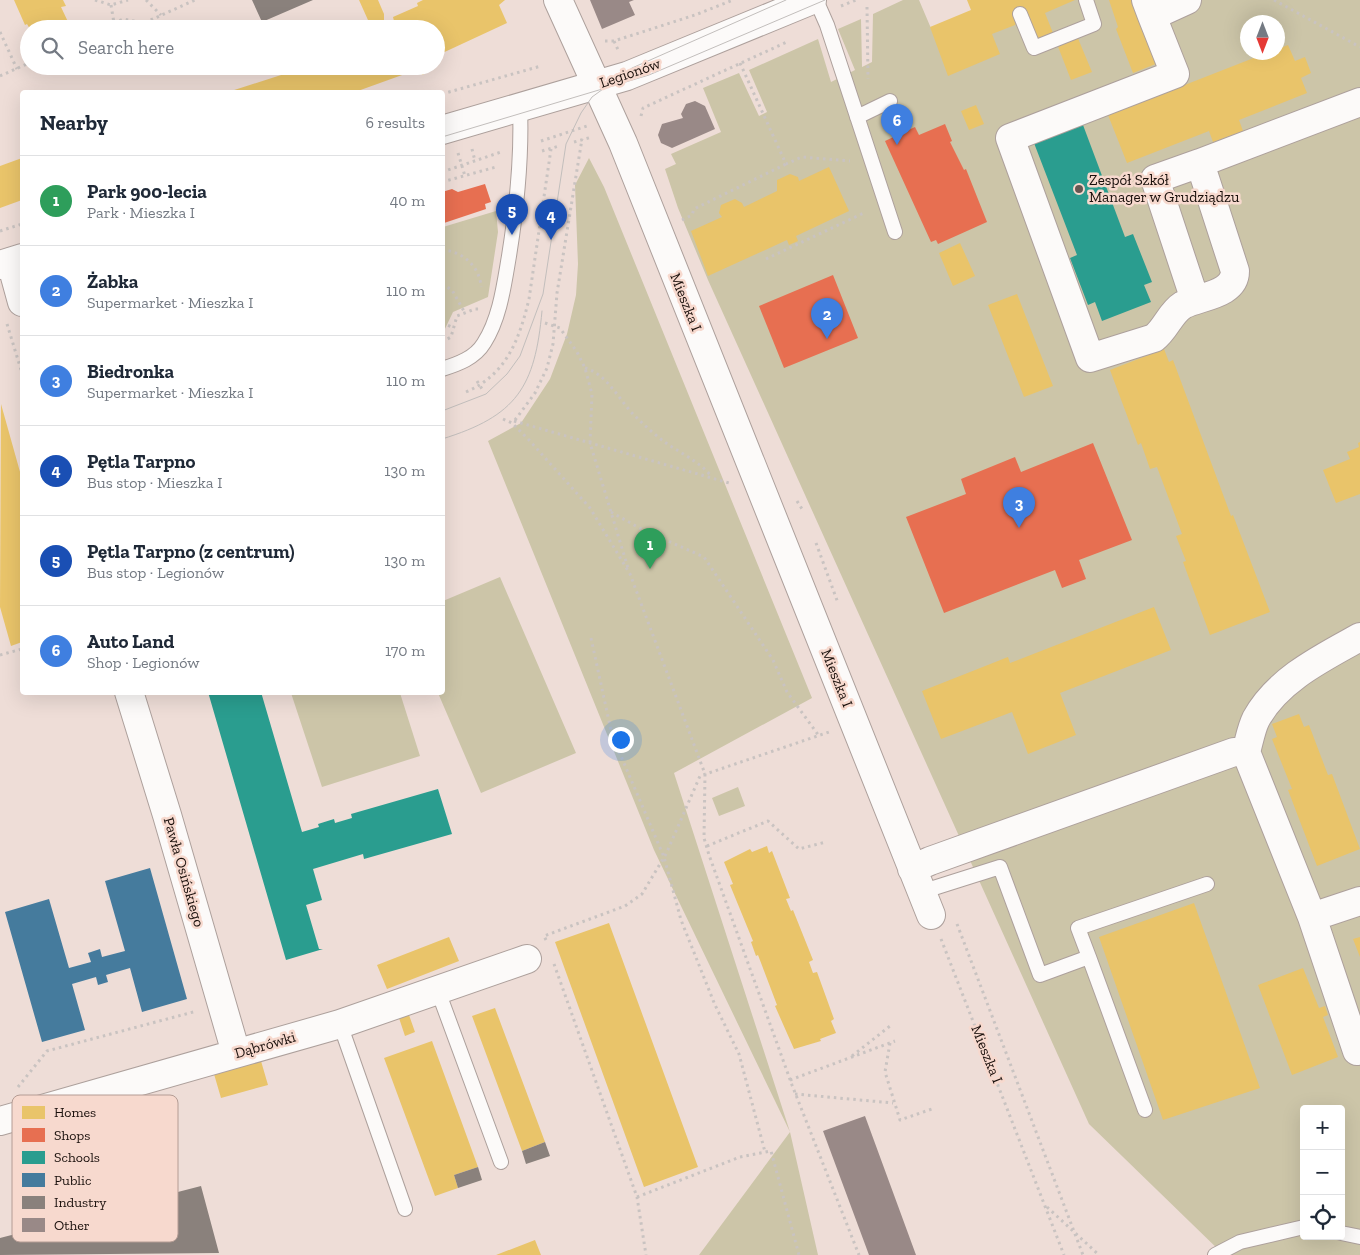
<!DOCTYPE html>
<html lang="en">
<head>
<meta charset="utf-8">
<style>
	:root { --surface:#fff; --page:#f2f2f3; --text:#1f2937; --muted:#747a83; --line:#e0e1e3; --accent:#645752 }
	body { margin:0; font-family:"Zilla Slab",serif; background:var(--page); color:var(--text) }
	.controls { position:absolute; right:15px; bottom:15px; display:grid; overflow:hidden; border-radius:5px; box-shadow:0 5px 20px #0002 }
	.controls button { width:45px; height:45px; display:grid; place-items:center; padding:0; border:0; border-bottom:1px solid var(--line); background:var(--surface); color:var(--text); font:25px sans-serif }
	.compass { position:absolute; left:1240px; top:15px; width:45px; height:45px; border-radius:50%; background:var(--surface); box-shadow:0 5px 20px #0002; rotate:180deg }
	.you { position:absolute; left:620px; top:739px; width:18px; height:18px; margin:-12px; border:4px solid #fff; border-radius:50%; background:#1a73e8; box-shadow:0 0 0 8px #1a73e833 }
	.badge { display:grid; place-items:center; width:32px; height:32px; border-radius:50%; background:var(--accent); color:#fff; font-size:16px; font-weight:700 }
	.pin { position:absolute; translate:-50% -41px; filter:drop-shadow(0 1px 2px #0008) }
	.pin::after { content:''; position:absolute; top:26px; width:18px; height:15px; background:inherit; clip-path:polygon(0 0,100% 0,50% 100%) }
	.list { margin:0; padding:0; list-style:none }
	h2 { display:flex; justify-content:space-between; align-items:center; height:65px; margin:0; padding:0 20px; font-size:21px }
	h2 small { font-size:16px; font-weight:400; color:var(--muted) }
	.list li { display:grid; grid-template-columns:32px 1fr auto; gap:15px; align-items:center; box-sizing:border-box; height:90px; padding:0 20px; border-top:1px solid var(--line) }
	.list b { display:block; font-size:19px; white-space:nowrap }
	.list p { margin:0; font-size:16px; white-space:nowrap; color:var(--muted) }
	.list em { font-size:16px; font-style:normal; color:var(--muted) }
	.icon { flex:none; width:28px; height:28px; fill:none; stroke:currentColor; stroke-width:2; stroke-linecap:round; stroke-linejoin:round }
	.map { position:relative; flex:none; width:1360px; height:1255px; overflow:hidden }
	.search { position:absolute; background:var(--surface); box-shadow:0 5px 20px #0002; left:20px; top:20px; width:425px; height:55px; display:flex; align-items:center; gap:12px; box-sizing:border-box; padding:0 18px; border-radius:28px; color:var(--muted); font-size:19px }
	.panel { position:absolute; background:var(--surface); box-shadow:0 5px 20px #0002; left:20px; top:90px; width:425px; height:605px; border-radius:5px }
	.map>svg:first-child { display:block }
	.green { fill:#ccc5a8; fill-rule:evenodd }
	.homes { fill:#e9c46a }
	.shops { fill:#e76f51 }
	.schools { fill:#2a9d8f }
	.public { fill:#457b9d }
	.industry { fill:#8a817c }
	.building { fill:#998987 }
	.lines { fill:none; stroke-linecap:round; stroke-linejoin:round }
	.lane-casing { stroke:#ada09c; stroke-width:16 }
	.street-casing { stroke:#ada09c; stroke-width:30 }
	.secondary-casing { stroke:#ada09c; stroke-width:30 }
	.path { stroke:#c9c3c1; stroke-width:3; stroke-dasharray:2.5 4; stroke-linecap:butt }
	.lane { stroke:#fcfaf9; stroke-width:14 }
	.street { stroke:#fcfaf9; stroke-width:28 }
	.secondary { stroke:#fcfaf9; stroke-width:28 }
	.tram { stroke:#c2bebc; stroke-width:1 }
	.poi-dot { fill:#645752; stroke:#f7d9ce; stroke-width:2 }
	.labels { text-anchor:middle; stroke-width:5; stroke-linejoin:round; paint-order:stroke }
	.street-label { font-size:15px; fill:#190f0b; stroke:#f7d9ce }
	.poi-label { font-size:15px; fill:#190f0b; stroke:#f7d9ce; text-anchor:start }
	.key { fill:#f7d9ce; stroke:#b49c94; stroke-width:1 }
	.key-label { font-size:14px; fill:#190f0b }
</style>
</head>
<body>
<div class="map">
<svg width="1360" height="1255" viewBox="0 0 1360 1255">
	<rect width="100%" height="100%" fill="#eeddd7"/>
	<path class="green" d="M903,0H919L933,33L1003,0H1360V1255H1224L1089,1124L708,280L678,208L665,169L676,164L671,154L721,132L703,88L739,73L759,116L767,112L749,70L818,39L831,82L855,70L838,29L861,19L862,67L872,62L873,14ZM1248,22H1278V52H1248ZM1304,1109H1341V1236H1304Z
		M589,158L604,187L812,698L674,773L790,1132L818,1255H699L790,1132L654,850L488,441L521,423L550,379L567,334L576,295L578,264L575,185Z
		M496,211L498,232L488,297L453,312L443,333V227Z
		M500,577L576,753L481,793L438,693L442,692L443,601Z
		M291,693H400L420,756L322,787Z
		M738,787L745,806L719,816L712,798Z"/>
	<path class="homes" d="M14,0H63L66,6L61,7L70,26H75L69,29H30L27,24L25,25Z
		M359,0H378L384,14V21L389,23L394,21L393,17L418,6L417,3L423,0H505L499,5L507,23L436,56V29H372Z
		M967,0H1075L1045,13L1053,33L1035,40L1017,21L1015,25L992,34L1000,54L948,76L930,27L971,10Z
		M1109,0H1133L1158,63L1133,73L1116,29L1118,27Z
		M1077,36L1092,72L1071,80L1057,44Z
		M1288,45L1295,61L1305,57L1311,73L1301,78L1307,93L1239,120L1243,131L1213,142L1209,131L1127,163L1108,115L1269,52H1278V49Z
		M309,66H429L423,75L416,70L355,92H228Z
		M976,105L984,124L969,130L961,111Z
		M22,158V200L0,208V166Z
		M829,167L849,211L796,236L798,241L789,245L787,240L708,276L691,231L722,217L719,213L721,205L735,199L742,203L744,207L777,191V180L790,174L798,177L799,181Z
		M960,243L975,276L953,286L939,253Z
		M1017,294L1053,386L1024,397L988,305Z
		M1164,349L1169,362L1173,360L1231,516L1233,515L1270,612L1210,635L1183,562L1186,561L1176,536L1182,534L1157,467L1150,469L1141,443L1138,445L1110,370Z
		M1,404L22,479V642L11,646L0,607Z
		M1360,442V494L1336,503L1323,470L1350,459L1347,452L1359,447L1358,443Z
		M1154,607L1171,650L1060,693L1076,735L1028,754L1012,712L941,739L922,691L1008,657L1010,663Z
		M1299,714L1304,727L1309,725L1328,775L1332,774L1360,849L1317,866L1288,790L1292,789L1272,739L1277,737L1272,724Z
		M767,846L769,853L772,851L790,898L786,899L791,911L793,910L813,960L809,962L813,973L817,972L834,1019L831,1021L836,1033L820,1039L821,1041L794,1049L775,1006L777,1005L758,955L756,956L751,942L753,941L730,885L733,884L724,862L750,849L752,852Z
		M1194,903L1260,1088L1163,1120L1099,937Z
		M609,923L698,1167L644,1187L555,942Z
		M449,937L459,961L387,989L377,965Z
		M1360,937V957L1353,939Z
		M1303,968L1319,1008L1325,1006L1328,1015L1323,1017L1338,1057L1292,1075L1258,985Z
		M495,1008L545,1142L522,1151L472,1016Z
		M409,1015L415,1032L405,1036L399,1018Z
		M432,1041L478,1167L454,1175L458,1188L435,1196L384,1058Z
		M261,1061L268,1085L221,1098L214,1074Z
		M535,1240L541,1255H496Z"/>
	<path class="shops" d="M945,124L952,141L950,142L964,170L966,169L987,222L938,244L936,240L931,242L885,141L915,127L919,135Z
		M485,184L491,202L485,204L486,209L444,223L442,192L452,189L458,192Z
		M833,275L858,338L784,368L759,306Z
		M1093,443L1132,540L1079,560L1086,579L1062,588L1055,570L944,613L906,517L966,494L961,479L1015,457L1021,472Z"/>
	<path class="schools" d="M1083,125L1125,237L1133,234L1152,282L1144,285L1151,302L1102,321L1095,302L1088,305L1070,258L1077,255L1034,143Z
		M208,692H261L302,832L319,827L318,824L334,819L335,823L352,818L351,814L438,789L452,834L364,859L363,854L313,869L322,900L306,905L319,949H323L286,960Z"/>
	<path class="public" d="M150,868L187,999L142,1012L130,968L106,975L108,982L98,985L96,977L72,984L85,1030L42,1042L5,912L49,899L69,968L91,962L88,953L100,949L102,957L125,951L105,881Z"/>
	<path class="industry" d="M252,0H313L262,22Z
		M545,1142L550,1156L526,1164L522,1151Z
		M478,1167L482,1180L458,1188L454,1175Z
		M201,1186L219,1253L0,1255V1238Z"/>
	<path class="building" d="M590,0H634L629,2L635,15L602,29Z
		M695,101L705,106L715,129L672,148L661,143L658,135L662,124L683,118L681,114L686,104Z
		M865,1116L916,1255H869L823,1131Z"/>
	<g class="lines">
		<g class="lane-casing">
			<path id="lane" d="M816,0L827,25L895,232
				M1020,14L1034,48L1094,24L1086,0
				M857,117L890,101
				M442,369C458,364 475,358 484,343C500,318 504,285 509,256C517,206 522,157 520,107
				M921,892L1000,867L1040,975L1089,957L1145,1110
				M1089,957L1078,928L1207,884
				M438,991L501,1162
				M340,1024L405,1209
				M1341,1233L1360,1237
				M1215,1255L1240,1242L1304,1227"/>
		</g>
		<g class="street-casing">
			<path id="street" d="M558,0L623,143L931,915
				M1146,0L1152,16L1187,0
				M1152,16L1175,74L1010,138L1090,358L1154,338C1166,329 1170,313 1183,305C1200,296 1235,295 1235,271L1200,163L1360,102
				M11,262L22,302
				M1195,300L1155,179L1200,163
				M129,692L167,815L236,1053
				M1246,752C1249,742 1251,729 1256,719C1277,680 1322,658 1360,637
				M912,869L930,861L1234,752H1246L1312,917L1360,901
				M1312,917L1357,1051
				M0,1121L340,1024L527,959"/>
		</g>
		<g class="secondary-casing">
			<path id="secondary" d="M442,130L627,76L812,0
				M0,265L22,258"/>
		</g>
		<path class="path" d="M95,0L111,5L128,0
			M146,0L161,15
			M1274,0L1360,47
			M111,5L114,23
			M841,6L856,0
			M867,7L868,79
			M102,29L123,19L144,23L195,0
			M0,32L17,69
			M605,41H614L695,15L733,0
			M614,41L619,52
			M740,63L786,164L802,157L850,161
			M0,76L29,63
			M442,94L541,66
			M641,116L643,108L789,41
			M541,141L587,126
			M574,142L592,137
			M472,149L475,161
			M542,151L559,146
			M458,153L465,176
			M442,172L501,152
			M442,182L496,167
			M682,220L692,215L694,209L786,164
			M0,231L22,224
			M442,250C463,251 480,267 481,287
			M766,259L866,212
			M442,284L452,290L465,313
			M442,323L452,327
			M545,323L560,328L577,352L585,368L592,394L590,443L628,568
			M7,324L22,373
			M442,342L451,337L457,316L475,309H479
			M585,368C607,374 619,400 634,415C644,425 655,435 666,443C682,454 700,462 712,477
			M477,381L482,389
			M466,392C507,374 519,340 529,299L551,149
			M503,419L512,423L529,440L590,508L630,574L705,774L704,838L709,855L792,1085L859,1255
			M515,420L535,393L547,368L553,344L557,293L582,139
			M514,421L729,483
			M797,501L802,509
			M611,512L643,530L704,557L773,660L787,692L819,736
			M816,543L838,603
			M591,638L612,735L664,857L681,920L715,1005L739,1054L765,1152
			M0,655L22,649
			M707,846L768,821L799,849L826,842
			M957,924L1083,1255
			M941,939L1064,1255
			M546,940L544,936L625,906L642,894L666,854L700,776L829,732
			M554,964L637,1197L646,1255
			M890,1043L885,1072L900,1120L932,1109
			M852,1056L890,1026
			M790,1080L895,1041
			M18,1087L47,1051L197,1011
			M795,1094L893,1103
			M637,1197L740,1157L771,1151L799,1255
			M1047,1207L1099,1255"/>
		<use href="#lane" class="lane"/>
		<use href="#street" class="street"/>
		<use href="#secondary" class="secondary"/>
		<path class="tram" d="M442,137L649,75L825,0
			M442,411L486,394L507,374L520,356L543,294L566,144L581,113L592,97L632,68L786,0
			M442,439C517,416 535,387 542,311"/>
	</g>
	<circle class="poi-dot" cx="1079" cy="189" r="5"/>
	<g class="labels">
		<g class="street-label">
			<text transform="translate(630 73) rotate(-19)" y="5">Legionów</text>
			<text transform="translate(686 302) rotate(68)" y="5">Mieszka I</text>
			<text transform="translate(837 678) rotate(68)" y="5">Mieszka I</text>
			<text transform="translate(184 872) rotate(74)" y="5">Pawła Osińskiego</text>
			<text transform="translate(265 1045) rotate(-16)" y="5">Dąbrówki</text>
			<text transform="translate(987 1054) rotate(68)" y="5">Mieszka I</text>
		</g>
		<g class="poi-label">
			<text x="1089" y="185">Zespół Szkół<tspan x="1089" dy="17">Manager w Grudziądzu</tspan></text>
		</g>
	</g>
	<rect x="12" y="1095" width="166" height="147" rx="8" class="key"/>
	<rect x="22" y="1106" width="23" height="13" fill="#e9c46a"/>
	<rect x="22" y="1128" width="23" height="14" fill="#e76f51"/>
	<rect x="22" y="1151" width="23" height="13" fill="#2a9d8f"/>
	<rect x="22" y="1173" width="23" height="14" fill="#457b9d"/>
	<rect x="22" y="1196" width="23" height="13" fill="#8a817c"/>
	<rect x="22" y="1218" width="23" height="14" fill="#998987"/>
	<g class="key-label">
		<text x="54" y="1117">Homes</text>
		<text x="54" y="1140">Shops</text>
		<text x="54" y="1162">Schools</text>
		<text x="54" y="1185">Public</text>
		<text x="54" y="1207">Industry</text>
		<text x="54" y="1230">Other</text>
	</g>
</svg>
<div class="controls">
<button>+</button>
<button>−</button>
<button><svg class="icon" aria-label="locate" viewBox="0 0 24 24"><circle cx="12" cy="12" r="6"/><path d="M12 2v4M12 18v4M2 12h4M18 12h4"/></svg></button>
</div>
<svg class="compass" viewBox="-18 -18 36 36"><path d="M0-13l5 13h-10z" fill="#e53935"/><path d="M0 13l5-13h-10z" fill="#747a83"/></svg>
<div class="you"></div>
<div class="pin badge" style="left:650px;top:569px;background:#2e9e5b">1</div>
<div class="pin badge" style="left:827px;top:339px;background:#3f7fe0">2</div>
<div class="pin badge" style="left:1019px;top:528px;background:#3f7fe0">3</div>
<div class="pin badge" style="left:551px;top:240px;background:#1a4fb4">4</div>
<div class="pin badge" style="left:512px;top:235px;background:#1a4fb4">5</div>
<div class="pin badge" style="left:897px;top:145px;background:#3f7fe0">6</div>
<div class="search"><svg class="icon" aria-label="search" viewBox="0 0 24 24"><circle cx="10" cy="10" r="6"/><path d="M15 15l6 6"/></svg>Search here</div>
<section class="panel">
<h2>Nearby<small>6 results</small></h2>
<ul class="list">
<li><span class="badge" style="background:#2e9e5b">1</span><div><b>Park 900-lecia</b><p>Park · Mieszka I</p></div><em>40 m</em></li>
<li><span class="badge" style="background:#3f7fe0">2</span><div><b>Żabka</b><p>Supermarket · Mieszka I</p></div><em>110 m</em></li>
<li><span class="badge" style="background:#3f7fe0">3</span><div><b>Biedronka</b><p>Supermarket · Mieszka I</p></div><em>110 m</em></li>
<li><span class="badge" style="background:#1a4fb4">4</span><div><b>Pętla Tarpno</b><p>Bus stop · Mieszka I</p></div><em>130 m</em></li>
<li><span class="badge" style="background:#1a4fb4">5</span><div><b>Pętla Tarpno (z centrum)</b><p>Bus stop · Legionów</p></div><em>130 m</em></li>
<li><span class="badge" style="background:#3f7fe0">6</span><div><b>Auto Land</b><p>Shop · Legionów</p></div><em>170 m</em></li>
</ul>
</section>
</div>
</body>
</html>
